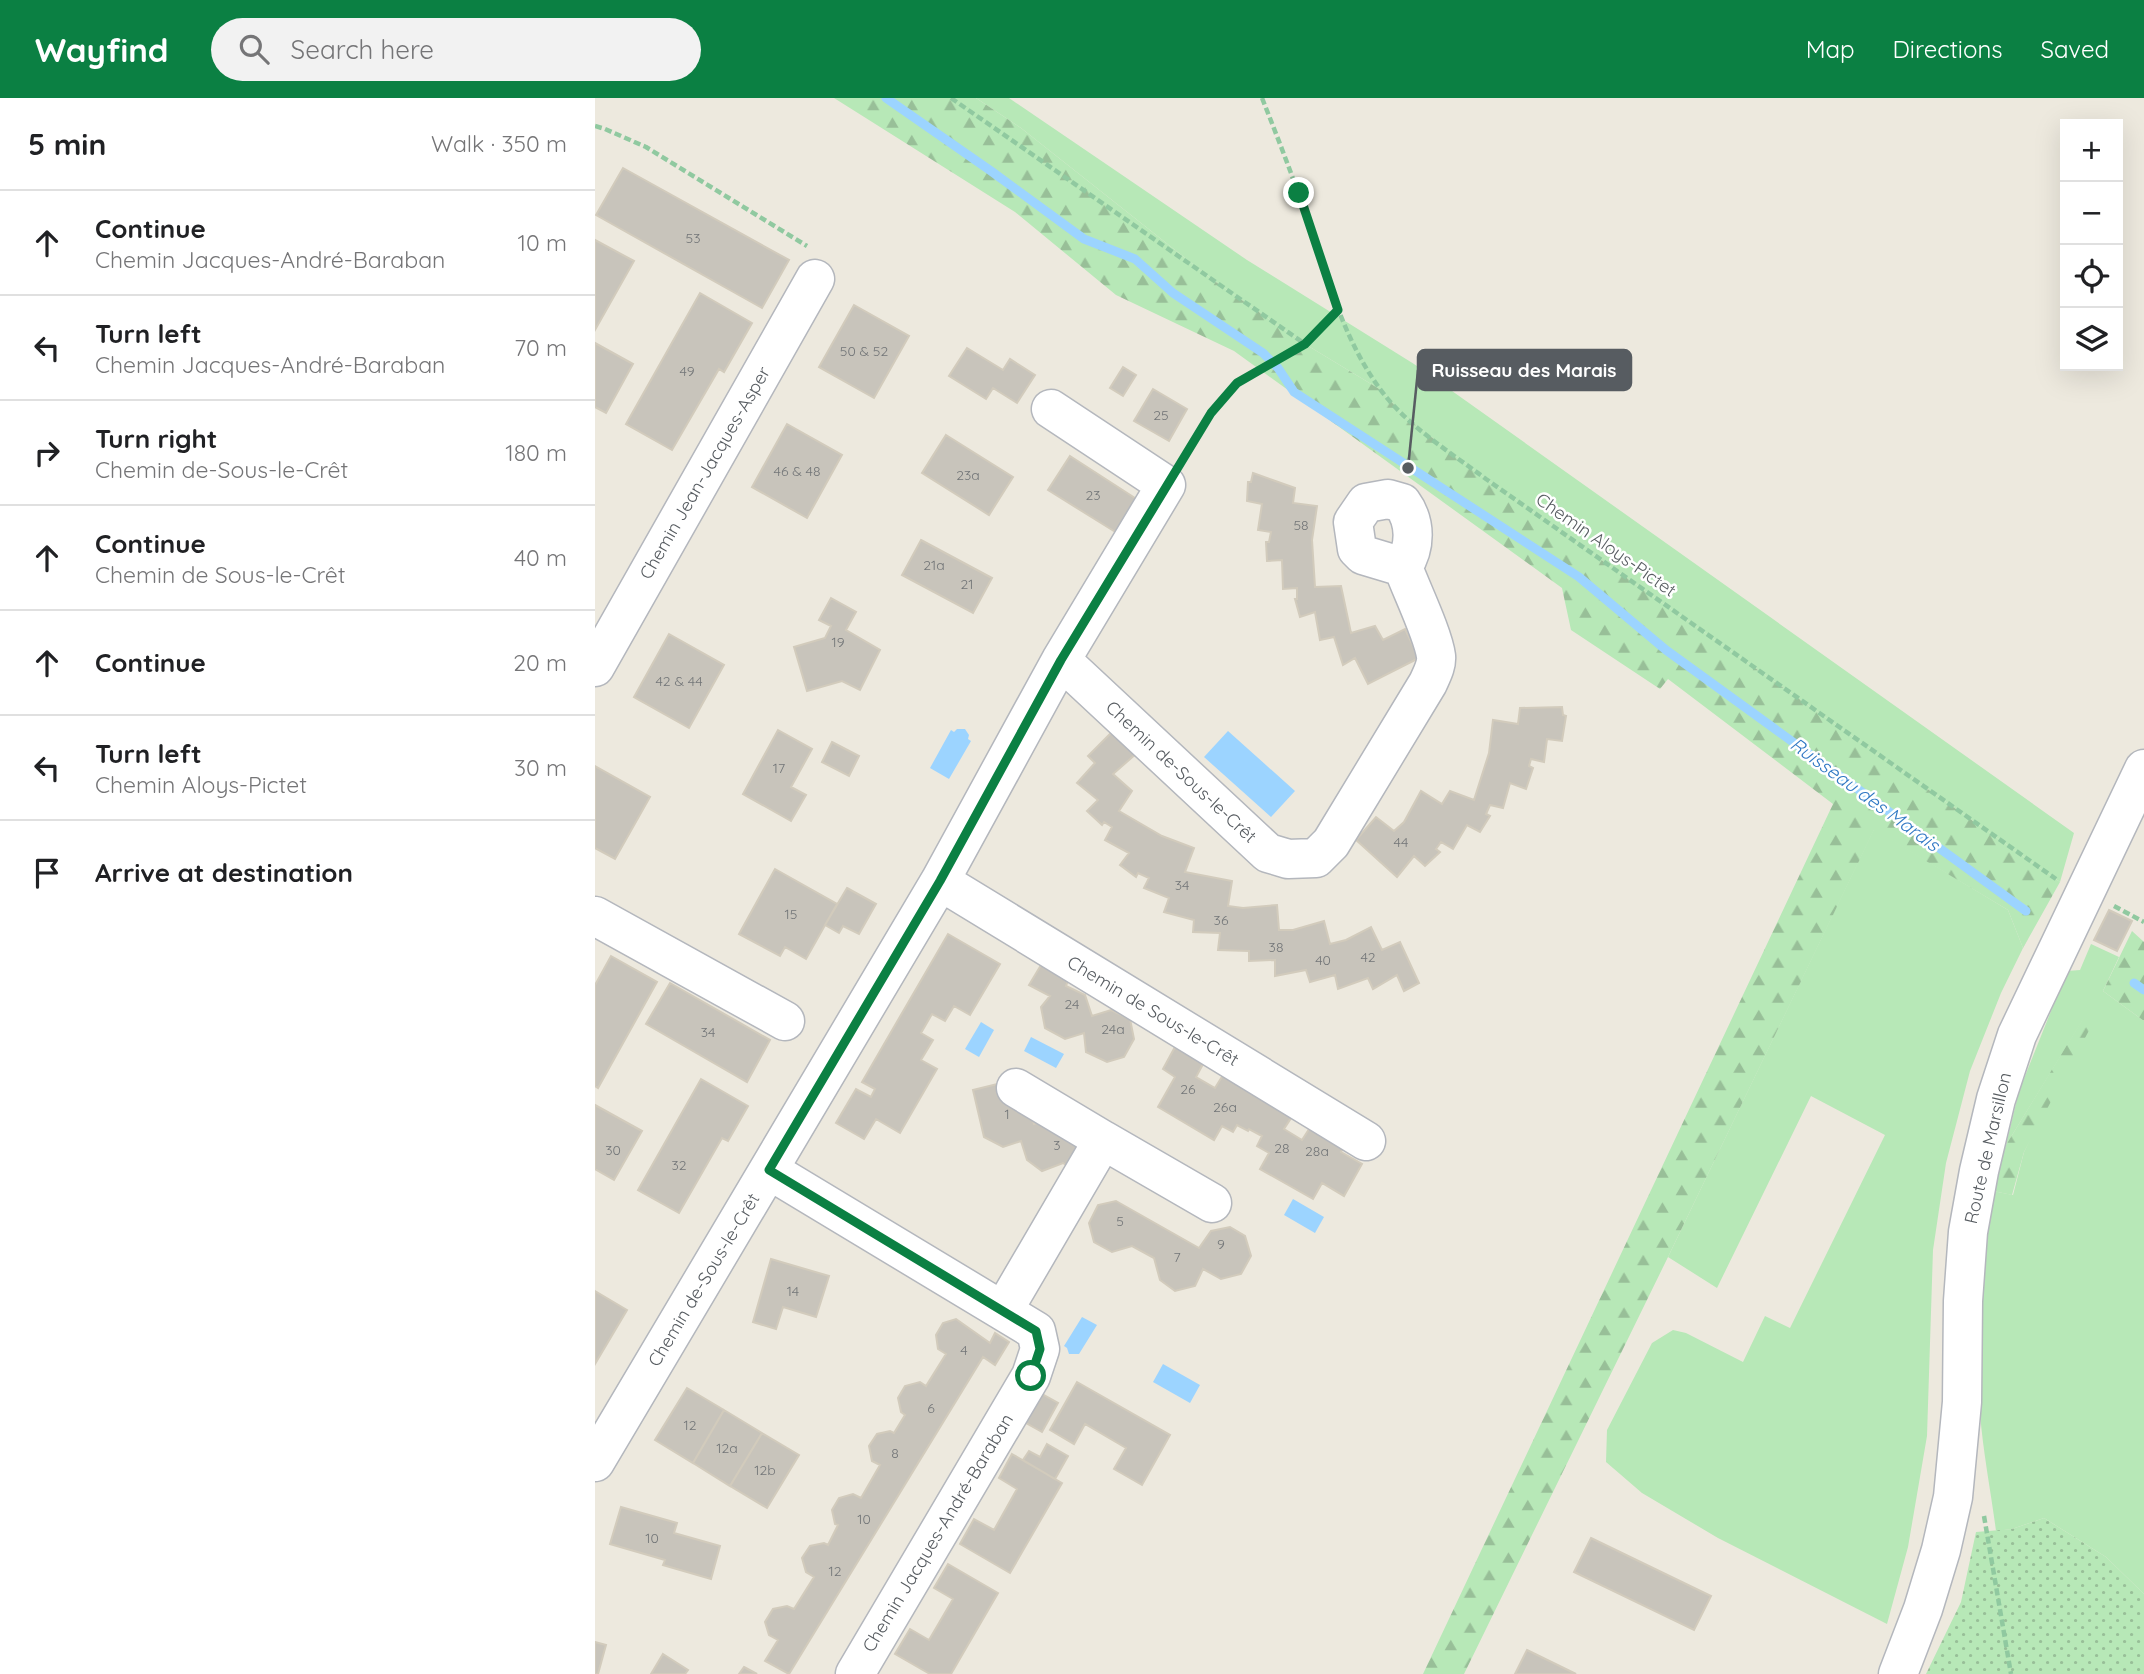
<!DOCTYPE html>
<html lang="en">
<head>
<meta charset="utf-8">
<style>
	:root { --surface:#fff; --page:#f2f2f2; --text:#202124; --muted:#757577; --line:#e0e0e0; --accent:#0b8043 }
	body { margin:0; font-family:Quicksand,sans-serif; background:var(--page); color:var(--text) }
	.controls { position:absolute; right:21px; top:21px; display:grid; overflow:hidden; border-radius:0px; box-shadow:0 7px 28px #0002 }
	.controls button { width:63px; height:63px; display:grid; place-items:center; padding:0; border:0; border-bottom:2px solid var(--line); background:var(--surface); color:var(--text); font:35px sans-serif }
	.stop { position:absolute; width:21px; height:21px; margin:-16px; border:5px solid #0b8043; border-radius:50%; background:#fff }
	.stop.end { background:#0b8043; border-color:#fff; box-shadow:0 2px 7px #0008 }
	.list { margin:0; padding:0; list-style:none }
	h2 { display:flex; justify-content:space-between; align-items:center; height:91px; margin:0; padding:0 28px; font-size:30px }
	h2 small { font-size:23px; font-weight:400; color:var(--muted) }
	.list li { display:grid; grid-template-columns:46px 1fr auto; gap:21px; align-items:center; box-sizing:border-box; height:105px; padding:0 28px; border-top:2px solid var(--line) }
	.list b { display:block; font-size:26px; white-space:nowrap }
	.list p { margin:0; font-size:23px; white-space:nowrap; color:var(--muted) }
	.list em { font-size:23px; font-style:normal; color:var(--muted) }
	.icon { flex:none; width:38px; height:38px; fill:none; stroke:currentColor; stroke-width:2; stroke-linecap:round; stroke-linejoin:round }
	.map { position:relative; flex:none; width:1549px; height:1576px; overflow:hidden }
	header { display:flex; align-items:center; gap:42px; box-sizing:border-box; height:98px; padding:0 35px; background:var(--accent); color:#fff }
	header strong { font-size:33px }
	nav { display:flex; gap:38px; margin-inline-start:auto; font-size:24px }
	.search { width:490px; height:63px; background:var(--page); display:flex; align-items:center; gap:18px; box-sizing:border-box; padding:0 24px; border-radius:38px; color:var(--muted); font-size:26px }
	main { display:flex }
	aside { flex:1; background:var(--surface) }
	.map>svg:first-child { display:block }
	.grass { fill:#b7e8b7 }
	.forest { fill:url(#forest-firs) }
	.park { fill:url(#park-dots) }
	.water { fill:#9cd4ff }
	.lines { fill:none; stroke-linecap:round; stroke-linejoin:round }
	.stream { stroke:#9cd4ff; stroke-width:9 }
	.building { fill:#c8c4bb; stroke:#d2cbbc; stroke-width:2 }
	.minor-casing { stroke:#b4b7bd; stroke-width:41 }
	.path { stroke:#90c9a0; stroke-width:4.5; stroke-dasharray:7 3.5; stroke-linecap:butt }
	.minor { stroke:#fff; stroke-width:38 }
	.route { stroke:#0b8043; stroke-width:9 }
	.labels { text-anchor:middle; stroke-width:5; stroke-linejoin:round; paint-order:stroke }
	.number-label { font-size:14px; fill:#737678 }
	.street-label { font-size:18px; fill:#575c61; stroke:#fff }
	.water-label { font-size:19px; font-style:italic; fill:#3179c4; stroke:#fff }
	.leader { fill:none; stroke:#575c61; stroke-width:2.5 }
	.callout-dot { fill:#575c61; stroke:#fff; stroke-width:2.5 }
	.callout { fill:#575c61; stroke:#575c61; stroke-width:2.5 }
	.callout-label { font-size:19px; text-anchor:middle; font-weight:bold; fill:#fff }
</style>
</head>
<body>
<header>
<strong>Wayfind</strong>
<div class="search"><svg class="icon" aria-label="search" viewBox="0 0 24 24"><circle cx="10" cy="10" r="6"/><path d="M15 15l6 6"/></svg>Search here</div>
<nav><a>Map</a><a>Directions</a><a>Saved</a></nav>
</header>
<main>
<aside>
<h2>5 min<small>Walk · 350 m</small></h2>
<ul class="list">
<li><svg class="icon" aria-label="ahead" viewBox="0 0 24 24"><path d="M12 20V5M6 11l6-6 6 6"/></svg><div><b>Continue</b><p>Chemin Jacques-André-Baraban</p></div><em>10 m</em></li>
<li><svg class="icon" aria-label="left" viewBox="0 0 24 24"><path d="M17 20v-9H6M10 6l-5 5 5 5"/></svg><div><b>Turn left</b><p>Chemin Jacques-André-Baraban</p></div><em>70 m</em></li>
<li><svg class="icon" aria-label="right" viewBox="0 0 24 24"><path d="M7 20v-9h11M14 6l5 5-5 5"/></svg><div><b>Turn right</b><p>Chemin de-Sous-le-Crêt</p></div><em>180 m</em></li>
<li><svg class="icon" aria-label="ahead" viewBox="0 0 24 24"><path d="M12 20V5M6 11l6-6 6 6"/></svg><div><b>Continue</b><p>Chemin de Sous-le-Crêt</p></div><em>40 m</em></li>
<li><svg class="icon" aria-label="ahead" viewBox="0 0 24 24"><path d="M12 20V5M6 11l6-6 6 6"/></svg><div><b>Continue</b></div><em>20 m</em></li>
<li><svg class="icon" aria-label="left" viewBox="0 0 24 24"><path d="M17 20v-9H6M10 6l-5 5 5 5"/></svg><div><b>Turn left</b><p>Chemin Aloys-Pictet</p></div><em>30 m</em></li>
<li><svg class="icon" aria-label="arrive" viewBox="0 0 24 24"><path d="M6 21V4h12l-3 4 3 4H6"/></svg><div><b>Arrive at destination</b></div></li>
</ul>
</aside>
<div class="map">
<svg width="1549" height="1576" viewBox="0 0 1549 1576">
	<defs>
		<pattern id="forest-firs" width="22" height="20" patternUnits="userSpaceOnUse" patternTransform="scale(1.75)"><rect width="22" height="20" fill="#b7e8b7"/><path d="M5 1l3.5 6h-7zM16 11l3.5 6h-7z" fill="#98bf98"/></pattern>
		<pattern id="park-dots" width="8" height="8" patternUnits="userSpaceOnUse" patternTransform="scale(1.75)"><rect width="8" height="8" fill="#b7e8b7"/><path d="M2 2h.1M6 6h.1" fill="none" stroke="#98bf98" stroke-width="1.8" stroke-linecap="round"/></pattern>
	</defs>
	<rect width="100%" height="100%" fill="#ede9de"/>
	<path class="grass" d="M381,0H414L652,162L819,266L1479,735L1465,784L891,381L809,318L786,292L710,246L618,182L426,30Z
		M1279,731L1413,812L1428,850L1406,895L1375,973L1351,1065L1338,1152L1332,1338L1313,1449L1292,1526L1123,1440L1047,1395L1011,1364L1012,1332L1057,1245L1078,1232L1091,1235L1148,1264L1170,1218L1195,1230L1290,1037L1216,998L1122,1190L1073,1159Z
		M1496,846L1524,859L1508,893L1549,923V1496L1511,1459L1449,1420L1417,1431L1401,1433C1396,1394 1388,1354 1385,1315C1380,1241 1387,1166 1398,1093L1418,1097L1429,1054L1448,1014L1489,920L1411,1047L1424,993L1472,873L1485,872Z"/>
	<path class="forest" d="M239,0H381L426,30L618,182L710,246L786,292L809,318L891,381L1465,784L1428,850L1413,812L1279,732L1073,1159L869,1576H828L1238,706L1073,581L1065,591L976,532L967,490L639,253L521,197L420,114Z
		M1537,833L1549,844V923L1508,893Z
		M1489,919L1498,925L1429,1054L1417,1097L1398,1093L1411,1047Z"/>
	<path class="park" d="M1449,1420L1511,1459L1549,1496V1576H1331L1366,1504L1381,1434L1417,1431Z"/>
	<path class="water" d="M362,631H370L374,637L373,641L376,643L354,681L335,670L356,632L359,634Z
		M633,633L700,693L676,719L609,659Z
		M386,924L399,932L384,959L370,951Z
		M436,939L469,956L461,970L429,953Z
		M698,1101L729,1119L720,1135L689,1117Z
		M487,1219L502,1227L484,1256H474L472,1250L469,1248Z
		M568,1266L605,1287L595,1305L558,1284Z"/>
	<g class="lines">
		<path class="stream" d="M291,0L396,73L489,141L540,161L578,195L668,255L683,270L699,294L984,479L1071,552L1431,813
			M1539,885L1549,892"/>
	</g>
	<path class="building" d="M28,70L194,162L167,210L1,117Z
		M0,142L39,163L0,232Z
		M105,195L157,225L129,274L124,271L77,352L31,326Z
		M259,207L314,238L279,300L224,269Z
		M0,245L38,266L11,315L0,309Z
		M372,250L408,272L415,261L440,277L422,305L398,290L391,301L354,278Z
		M528,269L541,277L528,298L515,290Z
		M558,291L592,311L574,343L539,323Z
		M192,326L247,357L212,420L157,389Z
		M351,337L418,379L394,417L327,375Z
		M475,358L543,402L522,435L453,392Z
		M658,375L700,390L698,405L722,408L717,442L720,489L746,488L756,535L780,528L788,542L810,531L824,560L773,586L760,560L748,567L739,539L725,542L720,514L705,519L700,501H702V490L688,491L687,462L672,463L671,444H674L676,434L663,432L667,406L652,403L653,384H656Z
		M326,442L397,480L378,515L307,477Z
		M236,500L261,514L251,532L285,552L265,592L247,583L212,593L199,549L230,540L236,528L224,522Z
		M74,536L129,567L94,630L39,599Z
		M967,609L968,617L971,618L967,643L952,641L949,664L936,661L934,668L938,670L931,691L915,685L908,710L895,707L891,716L895,718L885,734L872,727L858,751L846,744L841,751L845,754L830,768L819,758L802,779L761,742L781,719L799,733L809,724L826,693L847,706L855,693L879,702L894,655L898,622L923,626L925,610Z
		M183,632L217,651L196,689L211,697L196,723L148,696Z
		M518,633L542,655L518,676L537,693L524,713L567,738L599,750L590,774L637,783L633,808L648,810L682,807L684,832H698L729,823L735,846L751,842L776,829L787,852L805,844L824,885L809,893L802,877L778,891L773,880L743,891L740,877L715,884L711,872L680,878V862L654,863V853L623,852L625,835L598,834L599,822L569,814L574,800L549,790L554,780L543,775L541,779L525,767L534,755L510,742L517,729L509,724L507,727L492,713L503,702L482,685L500,665L493,658Z
		M237,644L264,658L254,678L227,664Z
		M0,668L55,699L20,761L0,750Z
		M180,771L242,806L211,861L190,849L185,858L144,836Z
		M252,790L281,806L264,836L248,828L244,835L230,827Z
		M1514,812L1537,823L1522,853L1499,842Z
		M353,836L405,866L375,917L359,908L350,923L337,916L326,935L338,942L326,962L342,971L305,1035L281,1021L269,1041L241,1025L261,991L276,999L280,991L267,984Z
		M16,858L62,884L3,990L0,988V887Z
		M449,862L475,877L471,888L490,897L497,918L516,912L535,921L539,941L529,959L512,964L491,954L489,935L470,941L450,930L446,909L455,898L434,887Z
		M75,885L175,942L152,984L51,926Z
		M580,949L608,966L601,979L620,990L628,977L698,1017L689,1031L707,1042L716,1028L750,1047L746,1054L767,1066L749,1098L727,1085L718,1101L665,1071L674,1055L662,1048L667,1038L654,1031L653,1033L642,1027L638,1034L627,1028L619,1042L563,1009L580,979L568,971Z
		M106,981L153,1008L133,1043L127,1040L84,1115L43,1092Z
		M410,984L432,1005L439,1026L454,1021L493,1045L479,1072L468,1065L447,1073L432,1062L426,1043L408,1049L389,1039L378,992Z
		M0,1007L47,1033L19,1082L0,1071Z
		M521,1103L604,1150L616,1133L635,1129L650,1138L656,1158L646,1176L626,1181L608,1171L600,1188L580,1193L565,1182L559,1160L537,1148L517,1154L499,1144L494,1125L503,1107Z
		M176,1161L234,1178L221,1219L188,1209L181,1231L158,1224Z
		M0,1193L32,1212L0,1266Z
		M361,1221L395,1245L400,1235L414,1244L400,1267L388,1259L194,1576L170,1563L183,1542L174,1537L170,1524L178,1511L192,1508L199,1511L219,1479L211,1474L207,1460L215,1448L229,1445L233,1447L243,1427L240,1426L237,1412L244,1400L258,1396L266,1400L285,1367L277,1363L274,1348L282,1336L295,1333L299,1335L310,1317L306,1314L303,1300L310,1288L325,1284L331,1288L351,1256L343,1251L341,1237L348,1225Z
		M482,1284L575,1337L547,1387L519,1371L531,1350L490,1326L479,1346L455,1332Z
		M92,1290L129,1312L98,1365L60,1342Z
		M440,1292L463,1305L447,1334L424,1321Z
		M129,1312L167,1335L135,1388L98,1365Z
		M167,1335L204,1357L172,1410L135,1388Z
		M452,1346L473,1358L460,1381L428,1362L434,1353L445,1359Z
		M417,1356L467,1385L415,1475L365,1446L379,1421L399,1432L422,1391L404,1380Z
		M26,1409L82,1425L79,1435L125,1448L116,1481L68,1467L70,1462L15,1446Z
		M996,1440L1116,1498L1099,1532L979,1474Z
		M353,1466L403,1495L356,1576H335L300,1556L315,1531L334,1542L358,1501L339,1490Z
		M0,1544L11,1547L3,1576H0Z
		M932,1552L981,1576H920Z
		M68,1556L93,1572L90,1576H56Z
		M149,1569L162,1576H144Z"/>
	<g class="lines">
		<g class="minor-casing">
			<path id="minor" d="M466,562L673,755L693,761L721,760L736,745L833,585C837,576 842,567 841,558C838,536 816,491 808,469C821,449 821,424 807,405L793,401L771,405L758,424L762,451L768,457L808,469
				M0,569L220,181
				M345,783L771,1043
				M0,818L190,923
				M508,1042L617,1105
				M174,1072L441,1233L445,1251L436,1278L260,1576
				M408,1213L508,1042L421,990
				M0,1364L345,783L466,562L571,387L456,311
				M1303,1576L1328,1511L1346,1452L1358,1399L1367,1304L1368,1203L1373,1134L1384,1073L1401,1001L1422,937L1549,671"/>
		</g>
		<path class="path" d="M356,0L710,246L743,212
			M667,0C682,38 697,76 710,115C731,175 747,239 785,291C812,328 855,354 891,381L1461,781
			M0,28L10,31L51,49L212,148
			M588,360L616,315L642,285L710,246
			M1519,808L1549,824
			M1389,1418L1416,1576"/>
		<use href="#minor" class="minor"/>
	</g>
	<g class="lines">
		<path class="route" d="M436,1278L445,1251L441,1233L174,1072L345,783L466,562L616,315L642,285L710,246L743,212L704,95"/>
	</g>
	<g class="labels">
		<g class="number-label">
			<text x="98" y="145">53</text>
			<text x="269" y="258">50 &amp; 52</text>
			<text x="92" y="278">49</text>
			<text x="566" y="322">25</text>
			<text x="202" y="378">46 &amp; 48</text>
			<text x="373" y="382">23a</text>
			<text x="498" y="402">23</text>
			<text x="706" y="432">58</text>
			<text x="339" y="472">21a</text>
			<text x="372" y="491">21</text>
			<text x="243" y="549">19</text>
			<text x="84" y="588">42 &amp; 44</text>
			<text x="184" y="675">17</text>
			<text x="806" y="749">44</text>
			<text x="587" y="792">34</text>
			<text x="196" y="821">15</text>
			<text x="626" y="827">36</text>
			<text x="681" y="854">38</text>
			<text x="773" y="864">42</text>
			<text x="728" y="867">40</text>
			<text x="477" y="911">24</text>
			<text x="518" y="936">24a</text>
			<text x="113" y="939">34</text>
			<text x="593" y="996">26</text>
			<text x="630" y="1014">26a</text>
			<text x="412" y="1021">1</text>
			<text x="462" y="1052">3</text>
			<text x="687" y="1055">28</text>
			<text x="18" y="1057">30</text>
			<text x="722" y="1058">28a</text>
			<text x="84" y="1072">32</text>
			<text x="525" y="1128">5</text>
			<text x="626" y="1151">9</text>
			<text x="582" y="1164">7</text>
			<text x="198" y="1198">14</text>
			<text x="369" y="1257">4</text>
			<text x="336" y="1315">6</text>
			<text x="95" y="1332">12</text>
			<text x="132" y="1355">12a</text>
			<text x="300" y="1360">8</text>
			<text x="170" y="1377">12b</text>
			<text x="269" y="1426">10</text>
			<text x="57" y="1445">10</text>
			<text x="240" y="1478">12</text>
		</g>
		<g class="street-label">
			<text transform="translate(110 375) rotate(-60)" y="6">Chemin Jean-Jacques-Asper</text>
			<text transform="translate(1011 447) rotate(35)" y="6">Chemin Aloys-Pictet</text>
			<text transform="translate(586 674) rotate(43)" y="6">Chemin de-Sous-le-Crêt</text>
			<text transform="translate(558 913) rotate(31)" y="6">Chemin de Sous-le-Crêt</text>
			<text transform="translate(1393 1050) rotate(-77)" y="6">Route de Marsillon</text>
			<text transform="translate(109 1182) rotate(-59)" y="6">Chemin de-Sous-le-Crêt</text>
			<text transform="translate(343 1435) rotate(-59)" y="6">Chemin Jacques-André-Baraban</text>
		</g>
		<g class="water-label">
			<text transform="translate(1270 696) rotate(36)" y="7">Ruisseau des Marais</text>
		</g>
	</g>
	<path class="leader" d="M813 370L823 272"/>
	<circle class="callout-dot" cx="813" cy="370" r="7"/>
	<rect class="callout" x="823" y="252" width="213" height="40" rx="7"/>
	<g class="callout-label">
		<text x="929" y="279">Ruisseau des Marais</text>
	</g>
</svg>
<div class="controls">
<button>+</button>
<button>−</button>
<button><svg class="icon" aria-label="locate" viewBox="0 0 24 24"><circle cx="12" cy="12" r="6"/><path d="M12 2v4M12 18v4M2 12h4M18 12h4"/></svg></button>
<button><svg class="icon" aria-label="layers" viewBox="0 0 24 24"><path d="M12 4l9 5-9 5-9-5zM3 14l9 5 9-5"/></svg></button>
</div>
<div class="stop" style="left:436px;top:1278px"></div>
<div class="stop end" style="left:704px;top:95px"></div>
</div>
</main>
</body>
</html>
